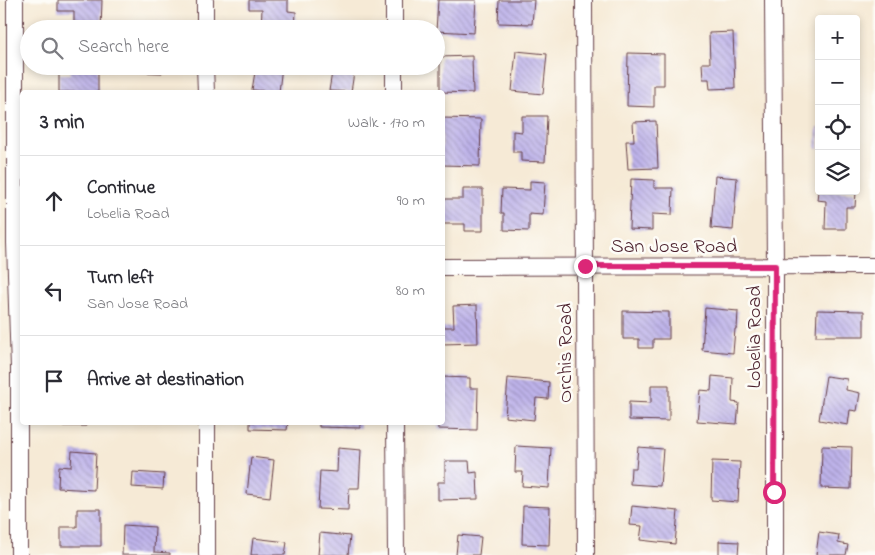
<!DOCTYPE html>
<html lang="en">
<head>
<meta charset="utf-8">
<style>
	:root { --surface:#fff; --page:#f7f7f7; --text:#2b2b33; --muted:#7c7c81; --line:#e1e1e2 }
	body { margin:0; font-family:"Indie Flower",sans-serif; background:var(--page); color:var(--text) }
	.controls { position:absolute; right:15px; top:15px; display:grid; overflow:hidden; border-radius:5px; box-shadow:0 2px 8px #0003 }
	.controls button { width:45px; height:45px; display:grid; place-items:center; padding:0; border:0; border-bottom:1px solid var(--line); background:var(--surface); color:var(--text); font:25px sans-serif }
	.stop { position:absolute; width:15px; height:15px; margin:-11px; border:4px solid #db2777; border-radius:50%; background:#fff }
	.stop.end { background:#db2777; border-color:#fff; box-shadow:0 1px 5px #0008 }
	.list { margin:0; padding:0; list-style:none }
	h2 { display:flex; justify-content:space-between; align-items:center; height:65px; margin:0; padding:0 20px; font-size:21px }
	h2 small { font-size:16px; font-weight:400; color:var(--muted) }
	.list li { display:grid; grid-template-columns:32px 1fr auto; gap:15px; align-items:center; box-sizing:border-box; height:90px; padding:0 20px; border-top:1px solid var(--line) }
	.list b { display:block; font-size:19px; white-space:nowrap }
	.list p { margin:0; font-size:16px; white-space:nowrap; color:var(--muted) }
	.list em { font-size:16px; font-style:normal; color:var(--muted) }
	.icon { flex:none; width:28px; height:28px; fill:none; stroke:currentColor; stroke-width:2; stroke-linecap:round; stroke-linejoin:round }
	.map { position:relative; flex:none; width:875px; height:555px; overflow:hidden }
	.search { position:absolute; background:var(--surface); box-shadow:0 2px 8px #0003; left:20px; top:20px; width:425px; height:55px; display:flex; align-items:center; gap:12px; box-sizing:border-box; padding:0 18px; border-radius:28px; color:var(--muted); font-size:19px }
	.panel { position:absolute; background:var(--surface); box-shadow:0 2px 8px #0003; left:20px; top:90px; width:425px; height:335px; border-radius:5px }
	.map>svg:first-child { display:block }
	.building { fill:url(#building-back-hatch) }
	.lines { fill:none; stroke-linecap:round; stroke-linejoin:round }
	.minor-casing { stroke:#643d45; stroke-width:18 }
	.minor { stroke:#fff; stroke-width:16 }
	.route { stroke:#db2777; stroke-width:6 }
	.labels { text-anchor:middle; stroke-width:5; stroke-linejoin:round; paint-order:stroke }
	.street-label { font-size:20px; fill:#4a1f2b; stroke:#fdfcf7 }
</style>
</head>
<body>
<div class="map">
<svg width="875" height="555" viewBox="0 0 875 555">
	<defs>
		<pattern id="building-back-hatch" width="6" height="6" patternUnits="userSpaceOnUse" patternTransform="scale(1.25)"><rect width="6" height="6" fill="#beb3ea"/><path d="M-1 5l2 2M0 0l6 6M5-1l2 2" fill="none" stroke="#9c91be"/></pattern>
	</defs>
	<rect width="100%" height="100%" fill="#fdfcf7"/>
	<filter id="ink" filterUnits="userSpaceOnUse"><feTurbulence type="fractalNoise" baseFrequency=".02" numOctaves="2"/><feDisplacementMap in="SourceGraphic" scale="10" xChannelSelector="R" yChannelSelector="G"/><feConvolveMatrix kernelMatrix="1 2 1 2 8 2 1 2 1" color-interpolation-filters="sRGB"/></filter>
	<filter id="wash" filterUnits="userSpaceOnUse"><feTurbulence type="fractalNoise" baseFrequency=".0096" numOctaves="4" result="noise"/><feDisplacementMap in="SourceGraphic" scale="20" xChannelSelector="R" yChannelSelector="G"/><feGaussianBlur stdDeviation="1.12" result="paint"/><feColorMatrix in="noise" values="0 0 0 0 0 0 0 0 0 0 0 0 0 0 0 0 0 1.4 0 .05"/><feComposite in="paint" operator="in"/></filter>
	<g filter="url(#wash)">
		<rect width="100%" height="100%" fill="#f6ead6"/>
		<g id="blocks">
			<path class="building" d="M58,0H102L101,29H74V11H58Z
				M249,0H288V11L296,12L295,29H261L262,9H249Z
				M438,0H476L474,33L436,31Z
				M499,0H534L532,24L498,23Z
				M733,32L735,88L710,89L709,79H703L702,63H710L709,33Z
				M516,51L547,54L543,94L512,91Z
				M628,53L664,54V85H654V107L627,106Z
				M472,56L473,93L440,92V57Z
				M70,66H98V92H59V74H70Z
				M136,66H162V73L136,72Z
				M256,66H282L279,92L252,90Z
				M333,66H355L351,92L329,91Z
				M522,116H547L545,162L521,161V152H513V131L522,132Z
				M442,118L481,119L480,166L442,165Z
				M656,121L658,168L628,169L626,141H634L633,122Z
				M817,128H819V149H816Z
				M715,176L737,178L733,230L711,228Z
				M631,179L654,180V188H673L672,215L652,214V230L629,229Z
				M530,181L545,182L543,215L529,214V231L504,230V213H501L502,189L530,190Z
				M463,189H483V231H465V224H442V199H463Z
				M818,191L856,192L855,207H846V229H825L826,201L817,200Z
				M477,305L478,343L442,344V327H454L453,306Z
				M705,308L738,311L737,329H735L733,353L702,350Z
				M817,310L864,311V336H816Z
				M623,311L669,312V339H653V348H639V339H623Z
				M712,376L733,378L732,402L739,403L737,424L697,421L700,390L711,391Z
				M826,376L847,379L846,390L860,393L857,411L850,410L848,425L819,420Z
				M442,377L470,378V388H478L477,430L438,429V422H442Z
				M508,378L549,382L548,399L536,398L534,420L505,417Z
				M651,385H669V421L629,420V402L651,403Z
				M61,422H86V426H61Z
				M250,422H288L287,430L250,429Z
				M319,422H360V428L319,427Z
				M516,446L551,448L549,488L522,486L523,472H515Z
				M822,446L852,447L851,489L821,488Z
				M638,447L663,449L660,486L630,484L631,468H636Z
				M338,448L361,450L359,488H349L348,510L318,509L320,471L337,472Z
				M72,451L96,453L94,490L58,488L59,466L71,467Z
				M251,457L274,460L270,497L247,494Z
				M445,461H469L470,473L477,472L478,499L438,500V482H445Z
				M712,461L740,462L738,502L711,500Z
				M133,472L164,474L163,489L132,487Z
				M523,506L550,507L549,545L522,544Z
				M632,506L678,511L675,544L640,540L642,526L630,525Z
				M77,509H101V546H61V527H77Z
				M123,525L155,527L154,552L170,553V555H122Z
				M819,532L839,535L838,543L848,545L846,555H816Z
				M320,533L350,536L348,555H318Z
				M458,535L481,537L479,555H456Z
				M253,538L287,542L285,555H251Z
				M719,541L739,542L738,555H719Z"/>
		</g>
	</g>
	<g filter="url(#ink)">
		<use href="#blocks" fill-opacity="0" stroke="#643d45" stroke-width="1"/>
		<g class="lines">
			<g class="minor-casing">
				<path id="minor" d="M15,0V243L19,368V555
					M205,0V29
					M394,0V29
					M584,0L586,555
					M773,0L775,266V555
					M205,66L206,92
					M394,66V92
					M442,267L875,266
					M207,422V555
					M395,422L396,555"/>
			</g>
			<use href="#minor" class="minor"/>
		</g>
	</g>
	<g class="lines" filter="url(#ink)">
		<path class="route" d="M585,266H775L774,492"/>
	</g>
	<g class="labels">
		<g class="street-label">
			<text x="674" y="252">San Jose Road</text>
			<text transform="translate(753 337) rotate(-90)" y="7">Lobelia Road</text>
			<text transform="translate(564 353) rotate(-90)" y="7">Orchis Road</text>
		</g>
	</g>
</svg>
<div class="controls">
<button>+</button>
<button>−</button>
<button><svg class="icon" aria-label="locate" viewBox="0 0 24 24"><circle cx="12" cy="12" r="6"/><path d="M12 2v4M12 18v4M2 12h4M18 12h4"/></svg></button>
<button><svg class="icon" aria-label="layers" viewBox="0 0 24 24"><path d="M12 4l9 5-9 5-9-5zM3 14l9 5 9-5"/></svg></button>
</div>
<div class="stop" style="left:774px;top:492px"></div>
<div class="stop end" style="left:585px;top:266px"></div>
<div class="search"><svg class="icon" aria-label="search" viewBox="0 0 24 24"><circle cx="10" cy="10" r="6"/><path d="M15 15l6 6"/></svg>Search here</div>
<section class="panel">
<h2>3 min<small>Walk · 170 m</small></h2>
<ul class="list">
<li><svg class="icon" aria-label="ahead" viewBox="0 0 24 24"><path d="M12 20V5M6 11l6-6 6 6"/></svg><div><b>Continue</b><p>Lobelia Road</p></div><em>90 m</em></li>
<li><svg class="icon" aria-label="left" viewBox="0 0 24 24"><path d="M17 20v-9H6M10 6l-5 5 5 5"/></svg><div><b>Turn left</b><p>San Jose Road</p></div><em>80 m</em></li>
<li><svg class="icon" aria-label="arrive" viewBox="0 0 24 24"><path d="M6 21V4h12l-3 4 3 4H6"/></svg><div><b>Arrive at destination</b></div></li>
</ul>
</section>
</div>
</body>
</html>
